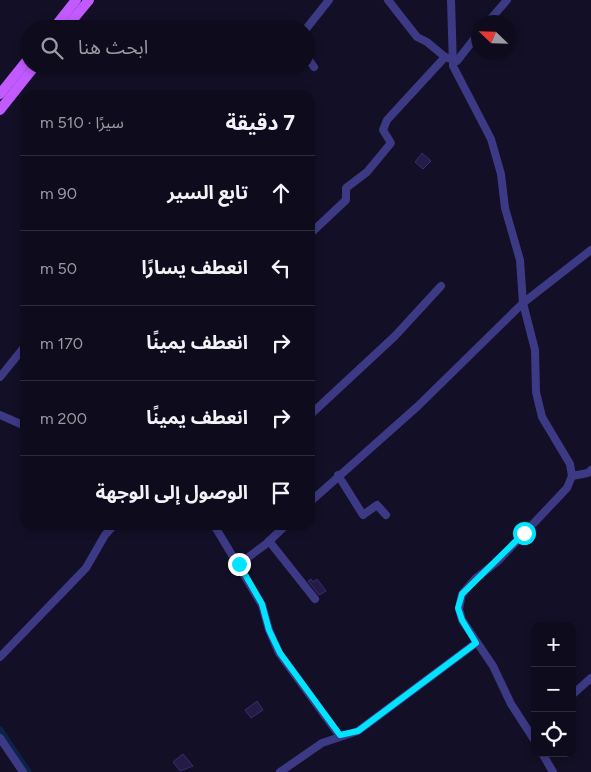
<!DOCTYPE html>
<html lang="ar">
<head>
<meta charset="utf-8">
<style>
  body { margin:0; font-family:Figtree,"Noto Sans Arabic",sans-serif; background:#1c1929; color:#f1f3f6; direction:rtl }
  .controls { position:absolute; right:15px; bottom:15px; display:grid; overflow:hidden; border-radius:10px; box-shadow:0 2px 8px #0003 }
  .controls button { width:45px; height:45px; display:grid; place-items:center; padding:0; border:0; border-bottom:1px solid #2e2b3b; background:#0e0b1c; color:#f1f3f6; font:25px sans-serif }
  .compass { position:absolute; left:471px; top:15px; width:45px; height:45px; border-radius:50%; background:#0e0b1c; box-shadow:0 2px 8px #0003; rotate:293deg }
  .stop { position:absolute; width:15px; height:15px; margin:-11px; border:4px solid #00e5ff; border-radius:50%; background:#fff }
  .stop.end { background:#00e5ff; border-color:#fff; box-shadow:0 1px 5px #0008 }
  .list { margin:0; padding:0; list-style:none }
  h2 { display:flex; justify-content:space-between; align-items:center; height:65px; margin:0; padding:0 20px; font-size:21px }
  h2 small { font-size:16px; font-weight:400; color:#9b9ba3 }
  .list li { display:grid; grid-template-columns:32px 1fr auto; gap:15px; align-items:center; box-sizing:border-box; height:75px; padding:0 20px; border-top:1px solid #2e2b3b }
  .list b { display:block; font-size:19px; white-space:nowrap }
  .list em { font-size:16px; font-style:normal; color:#9b9ba3 }
  .icon { flex:none; width:28px; height:28px; fill:none; stroke:currentColor; stroke-width:2; stroke-linecap:round; stroke-linejoin:round }
  .map { position:relative; flex:none; width:591px; height:772px; overflow:hidden; direction:ltr }
  .search { position:absolute; background:#0e0b1c; box-shadow:0 2px 8px #0003; left:20px; top:20px; width:295px; height:55px; display:flex; align-items:center; gap:12px; box-sizing:border-box; padding:0 18px; border-radius:28px; color:#9b9ba3; font-size:19px }
  .panel { position:absolute; background:#0e0b1c; box-shadow:0 2px 8px #0003; left:20px; top:90px; width:295px; height:440px; border-radius:15px; direction:rtl }
  .map>svg:first-child { display:block }
  .lines { fill:none; stroke-linecap:round; stroke-linejoin:round }
  .canal { stroke:#0c2248; stroke-width:7 }
  .building { fill:#241b47; stroke:#3b2d73 }
  .minor { stroke:#3d3a85; stroke-width:8 }
  .major { stroke:#c25bff; stroke-width:10 }
  .route { stroke:#00e5ff; stroke-width:6 }
</style>
</head>
<body>
<div class="map">
<svg width="591" height="772" viewBox="0 0 591 772">
  <rect width="100%" height="100%" fill="#130f26"/>
  <g class="lines">
    <polyline class="canal" points="0,730 28,772"/>
  </g>
  <g class="building">
    <polygon points="422,153 431,161 423,169 415,162"/>
    <polygon points="311,579 313,582 317,579 326,591 319,595 308,581"/>
    <polygon points="257,701 263,710 251,718 245,710"/>
    <polygon points="183,754 193,766 180,771 173,762"/>
  </g>
  <g class="lines">
    <g class="minor">
      <polyline points="388,0 417,37 427,42 445,57"/>
      <polyline points="451,0 453,66 491,139 501,174 505,208 520,260 523,303 535,350 536,392 542,417 570,464 572,476 567,488 498,561 475,579 462,594 459,609 462,620 493,666 511,704 535,741"/>
      <polyline points="488,22 507,0"/>
      <polyline points="306,29 329,0"/>
      <polyline points="306,56 314,67"/>
      <polyline points="310,231 312,232 346,200 346,188 367,172 391,143 383,130 387,120 445,57 457,61 478,34"/>
      <polyline points="0,377 25,346"/>
      <polyline points="0,415 25,426"/>
      <polyline points="310,415 395,336 441,286"/>
      <polyline points="338,475 363,515 377,505 386,515"/>
      <polyline points="572,476 588,473 591,470"/>
      <polyline points="310,502 418,406 523,303 591,250"/>
      <polyline points="214,525 262,605 269,630 279,653 339,735"/>
      <polyline points="269,541 315,599"/>
      <polyline points="239,564 266,544 286,525"/>
      <polyline points="0,657 86,568 105,535 114,525"/>
      <polyline points="572,695 591,678"/>
      <polyline points="0,738 23,772"/>
      <polyline points="542,753 553,772"/>
      <polyline points="280,772 322,743 358,731 476,643"/>
    </g>
    <g class="major">
      <polyline points="53,29 76,0"/>
      <polyline points="65,29 89,0"/>
      <polyline points="0,94 29,58"/>
      <polyline points="0,110 35,66"/>
    </g>
  </g>
  <g class="lines">
    <polyline class="route" points="239,564 262,604 269,630 280,653 340,735 358,731 476,643 462,620 458,608 462,594 524,533"/>
  </g>
</svg>
<div class="controls">
<button>+</button>
<button>−</button>
<button><svg class="icon" aria-label="locate" viewBox="0 0 24 24"><circle cx="12" cy="12" r="6"/><path d="M12 2v4M12 18v4M2 12h4M18 12h4"/></svg></button>
</div>
<svg class="compass" viewBox="-18 -18 36 36"><path d="M0-13l5 13h-10z" fill="#e53935"/><path d="M0 13l5-13h-10z" fill="#9b9ba3"/></svg>
<div class="stop" style="left:524px;top:533px"></div>
<div class="stop end" style="left:239px;top:564px"></div>
<div class="search"><svg class="icon" aria-label="search" viewBox="0 0 24 24"><circle cx="10" cy="10" r="6"/><path d="M15 15l6 6"/></svg>ابحث هنا</div>
<section class="panel">
<h2>7 دقيقة<small>سيرًا · 510 m</small></h2>
<ul class="list">
<li><svg class="icon" aria-label="ahead" viewBox="0 0 24 24"><path d="M12 20V5M6 11l6-6 6 6"/></svg><div><b>تابع السير</b></div><em>90 m</em></li>
<li><svg class="icon" aria-label="left" viewBox="0 0 24 24"><path d="M17 20v-9H6M10 6l-5 5 5 5"/></svg><div><b>انعطف يسارًا</b></div><em>50 m</em></li>
<li><svg class="icon" aria-label="right" viewBox="0 0 24 24"><path d="M7 20v-9h11M14 6l5 5-5 5"/></svg><div><b>انعطف يمينًا</b></div><em>170 m</em></li>
<li><svg class="icon" aria-label="right" viewBox="0 0 24 24"><path d="M7 20v-9h11M14 6l5 5-5 5"/></svg><div><b>انعطف يمينًا</b></div><em>200 m</em></li>
<li><svg class="icon" aria-label="arrive" viewBox="0 0 24 24"><path d="M6 21V4h12l-3 4 3 4H6"/></svg><div><b>الوصول إلى الوجهة</b></div></li>
</ul>
</section>
</div>
</body>
</html>
